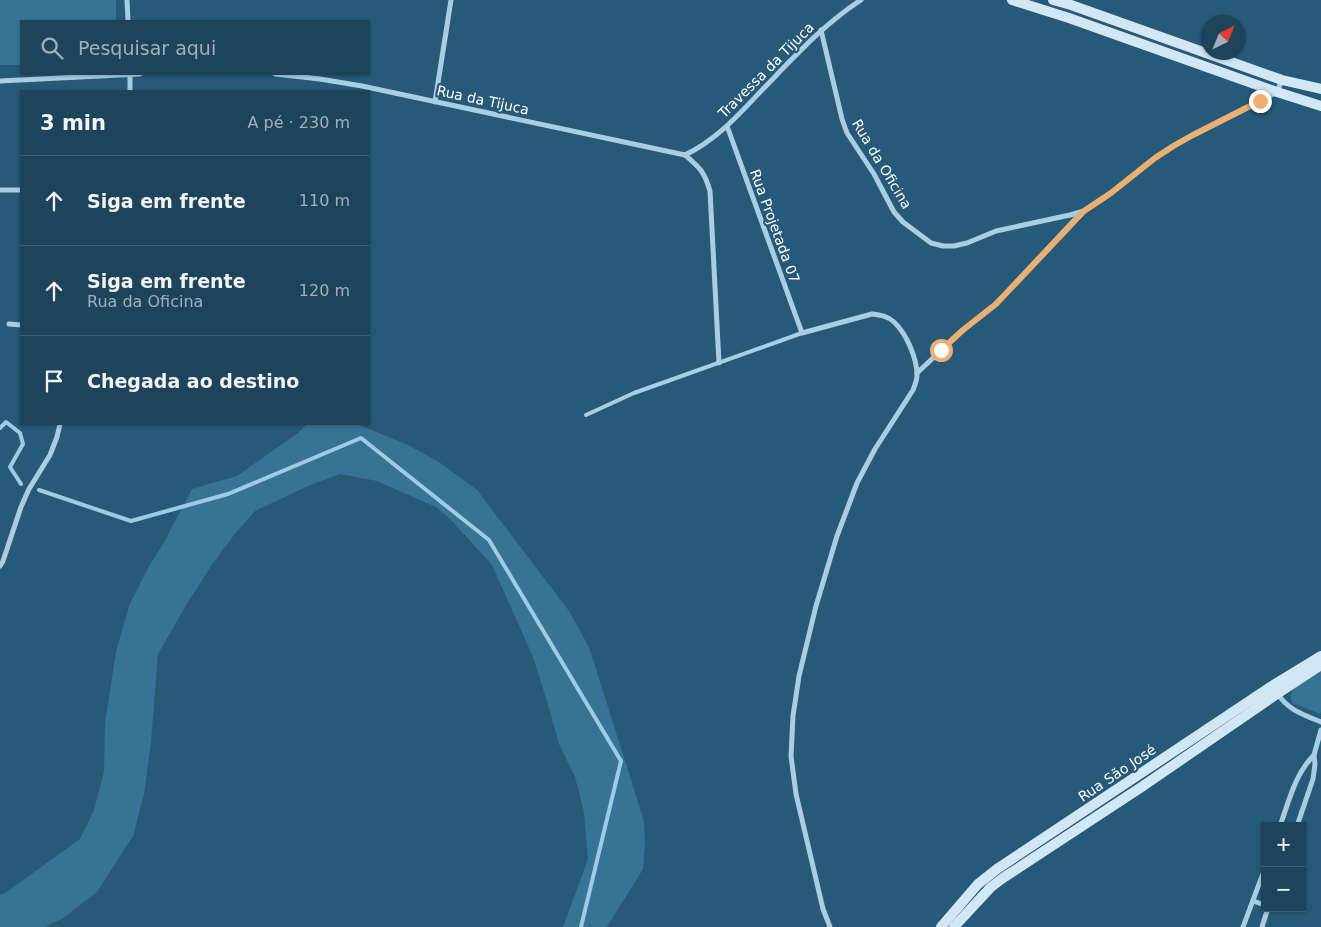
<!DOCTYPE html>
<html lang="pt">
<head>
<meta charset="utf-8">
<style>
  body { margin:0; font-family:"DejaVu Sans",sans-serif; background:#254b61; color:#f1f3f6 }
  .controls { position:absolute; right:15px; bottom:15px; display:grid; overflow:hidden; border-radius:0px; box-shadow:0 1px 4px #0004 }
  .controls button { width:45px; height:45px; display:grid; place-items:center; padding:0; border:0; border-bottom:1px solid #3b5c71; background:#1d445b; color:#f1f3f6; font:25px sans-serif }
  .compass { position:absolute; left:1201px; top:15px; width:45px; height:45px; border-radius:50%; background:#1d445b; box-shadow:0 1px 4px #0004; rotate:43deg }
  .stop { position:absolute; width:15px; height:15px; margin:-11px; border:4px solid #ebb06f; border-radius:50%; background:#fff }
  .stop.end { background:#ebb06f; border-color:#fff; box-shadow:0 1px 5px #0008 }
  .list { margin:0; padding:0; list-style:none }
  h2 { display:flex; justify-content:space-between; align-items:center; height:65px; margin:0; padding:0 20px; font-size:21px }
  h2 small { font-size:16px; font-weight:400; color:#a0b0bb }
  .list li { display:grid; grid-template-columns:32px 1fr auto; gap:15px; align-items:center; box-sizing:border-box; height:90px; padding:0 20px; border-top:1px solid #3b5c71 }
  .list b { display:block; font-size:19px; white-space:nowrap }
  .list p { margin:0; font-size:16px; white-space:nowrap; color:#a0b0bb }
  .list em { font-size:16px; font-style:normal; color:#a0b0bb }
  .icon { flex:none; width:28px; height:28px; fill:none; stroke:currentColor; stroke-width:2; stroke-linecap:round; stroke-linejoin:round }
  .map { position:relative; flex:none; width:1321px; height:927px; overflow:hidden }
  .search { position:absolute; background:#1d445b; box-shadow:0 1px 4px #0004; left:20px; top:20px; width:350px; height:55px; display:flex; align-items:center; gap:12px; box-sizing:border-box; padding:0 18px; border-radius:0px; color:#a0b0bb; font-size:19px }
  .panel { position:absolute; background:#1d445b; box-shadow:0 1px 4px #0004; left:20px; top:90px; width:350px; height:335px; border-radius:0px }
  .map>svg:first-child { display:block }
  .green { fill:#377394 }
  .lines { fill:none; stroke-linecap:round; stroke-linejoin:round }
  .stream { stroke:#9ecbe4; stroke-width:4 }
  .lane { stroke:#a9cee3; stroke-width:4 }
  .street { stroke:#a9cee3; stroke-width:5 }
  .secondary { stroke:#d2e7f4; stroke-width:10 }
  .route { stroke:#ebb06f; stroke-width:6 }
  .labels { text-anchor:middle; dominant-baseline:central; stroke-width:4.5; stroke-linejoin:round; paint-order:stroke }
  .street-label { font-size:14px; fill:#fff; stroke:#275a79 }
</style>
</head>
<body>
<div class="map">
<svg width="1321" height="927" viewBox="0 0 1321 927">
  <rect width="100%" height="100%" fill="#275a79"/>
  <g class="green">
    <polygon points="0,0 116,0 116,21 21,21 21,65 0,65"/>
    <polygon points="307,424 357,424 408,445 439,462 477,490 569,611 589,647 644,821 645,845 643,869 607,927 563,927 588,859 584,812 575,777 559,744 546,698 533,657 492,565 450,519 436,507 377,481 340,474 308,486 255,511 234,535 213,563 188,602 158,654 151,742 144,794 133,836 97,892 63,918 45,927 0,927 0,895 5,893 80,839 94,810 104,771 105,723 116,652 129,606 149,566 162,546 192,489 237,476 298,433"/>
    <path d="M1321,669V711L1320,714L1293,703C1291,699 1289,696 1292,692C1295,686 1315,673 1321,669Z"/>
  </g>
  <g class="lines">
    <g class="stream">
      <polyline points="0,428 6,422 20,433 23,444 10,467 21,484"/>
      <polyline points="39,490 131,521 228,494 361,438 489,540 621,761 581,927"/>
    </g>
    <polyline class="lane" points="586,415 634,393 802,333"/>
    <g class="street">
      <polyline points="127,0 128,21"/>
      <polyline points="821,30 842,119 847,133 874,174 894,212 903,222 931,243 943,246 954,246 967,243 996,231 1070,215 1084,211 1111,193 1155,158 1175,145 1193,135 1277,92 1282,80"/>
      <polyline points="130,74 130,91"/>
      <polyline points="275,74 320,79 362,86 685,155"/>
      <polyline points="0,81 140,74"/>
      <polyline points="435,102 451,0"/>
      <path d="M727,126L802,333L872,314C880,315 888,316 894,322C906,333 917,358 917,375C917,380 915,385 913,390L875,449L857,483L837,536L816,606L799,676L793,716L791,756L796,794L823,909L830,927"/>
      <path d="M685,155C719,138 739,114 764,88C795,56 824,24 861,0"/>
      <path d="M685,155C700,168 704,171 710,191L719,363"/>
      <polyline points="0,190 21,190"/>
      <polyline points="9,324 21,325"/>
      <polyline points="917,373 963,330 996,304 1081,213"/>
      <polyline points="0,566 3,561 21,507 29,489 50,455 57,437 60,424"/>
      <path d="M1277,693C1288,710 1302,714 1321,722"/>
      <path d="M1280,826C1289,801 1295,774 1314,755"/>
      <polyline points="1297,826 1313,779 1315,764 1314,755 1321,730"/>
      <polyline points="1253,901 1265,905"/>
      <polyline points="1243,927 1265,868"/>
      <polyline points="1262,927 1268,908"/>
    </g>
    <g class="secondary">
      <polyline points="1012,0 1069,18 1277,92 1321,106"/>
      <polyline points="1053,0 1071,5 1282,80 1321,89"/>
      <polyline points="941,927 978,884 997,869 1272,686 1321,656"/>
      <polyline points="954,927 991,887 1003,878 1143,786 1277,694 1321,665"/>
    </g>
  </g>
  <g class="lines">
    <polyline class="route" points="941,350 963,330 996,304 1084,211 1111,193 1155,158 1175,145 1193,135 1260,101"/>
  </g>
  <g class="labels">
    <g class="street-label">
      <text transform="translate(766 70) rotate(-45)">Travessa da Tijuca</text>
      <text transform="translate(483 100) rotate(12)">Rua da Tijuca</text>
      <text transform="translate(882 164) rotate(59)">Rua da Oficina</text>
      <text transform="translate(775 226) rotate(70)">Rua Projetada 07</text>
      <text transform="translate(1117 773) rotate(-34)">Rua São José</text>
    </g>
  </g>
</svg>
<div class="controls">
<button>+</button>
<button>−</button>
</div>
<svg class="compass" viewBox="-18 -18 36 36"><path d="M0-13l5 13h-10z" fill="#e53935"/><path d="M0 13l5-13h-10z" fill="#a0b0bb"/></svg>
<div class="stop" style="left:941px;top:350px"></div>
<div class="stop end" style="left:1260px;top:101px"></div>
<div class="search"><svg class="icon" aria-label="search" viewBox="0 0 24 24"><circle cx="10" cy="10" r="6"/><path d="M15 15l6 6"/></svg>Pesquisar aqui</div>
<section class="panel">
<h2>3 min<small>A pé · 230 m</small></h2>
<ul class="list">
<li><svg class="icon" aria-label="ahead" viewBox="0 0 24 24"><path d="M12 20V5M6 11l6-6 6 6"/></svg><div><b>Siga em frente</b></div><em>110 m</em></li>
<li><svg class="icon" aria-label="ahead" viewBox="0 0 24 24"><path d="M12 20V5M6 11l6-6 6 6"/></svg><div><b>Siga em frente</b><p>Rua da Oficina</p></div><em>120 m</em></li>
<li><svg class="icon" aria-label="arrive" viewBox="0 0 24 24"><path d="M6 21V4h12l-3 4 3 4H6"/></svg><div><b>Chegada ao destino</b></div></li>
</ul>
</section>
</div>
</body>
</html>
